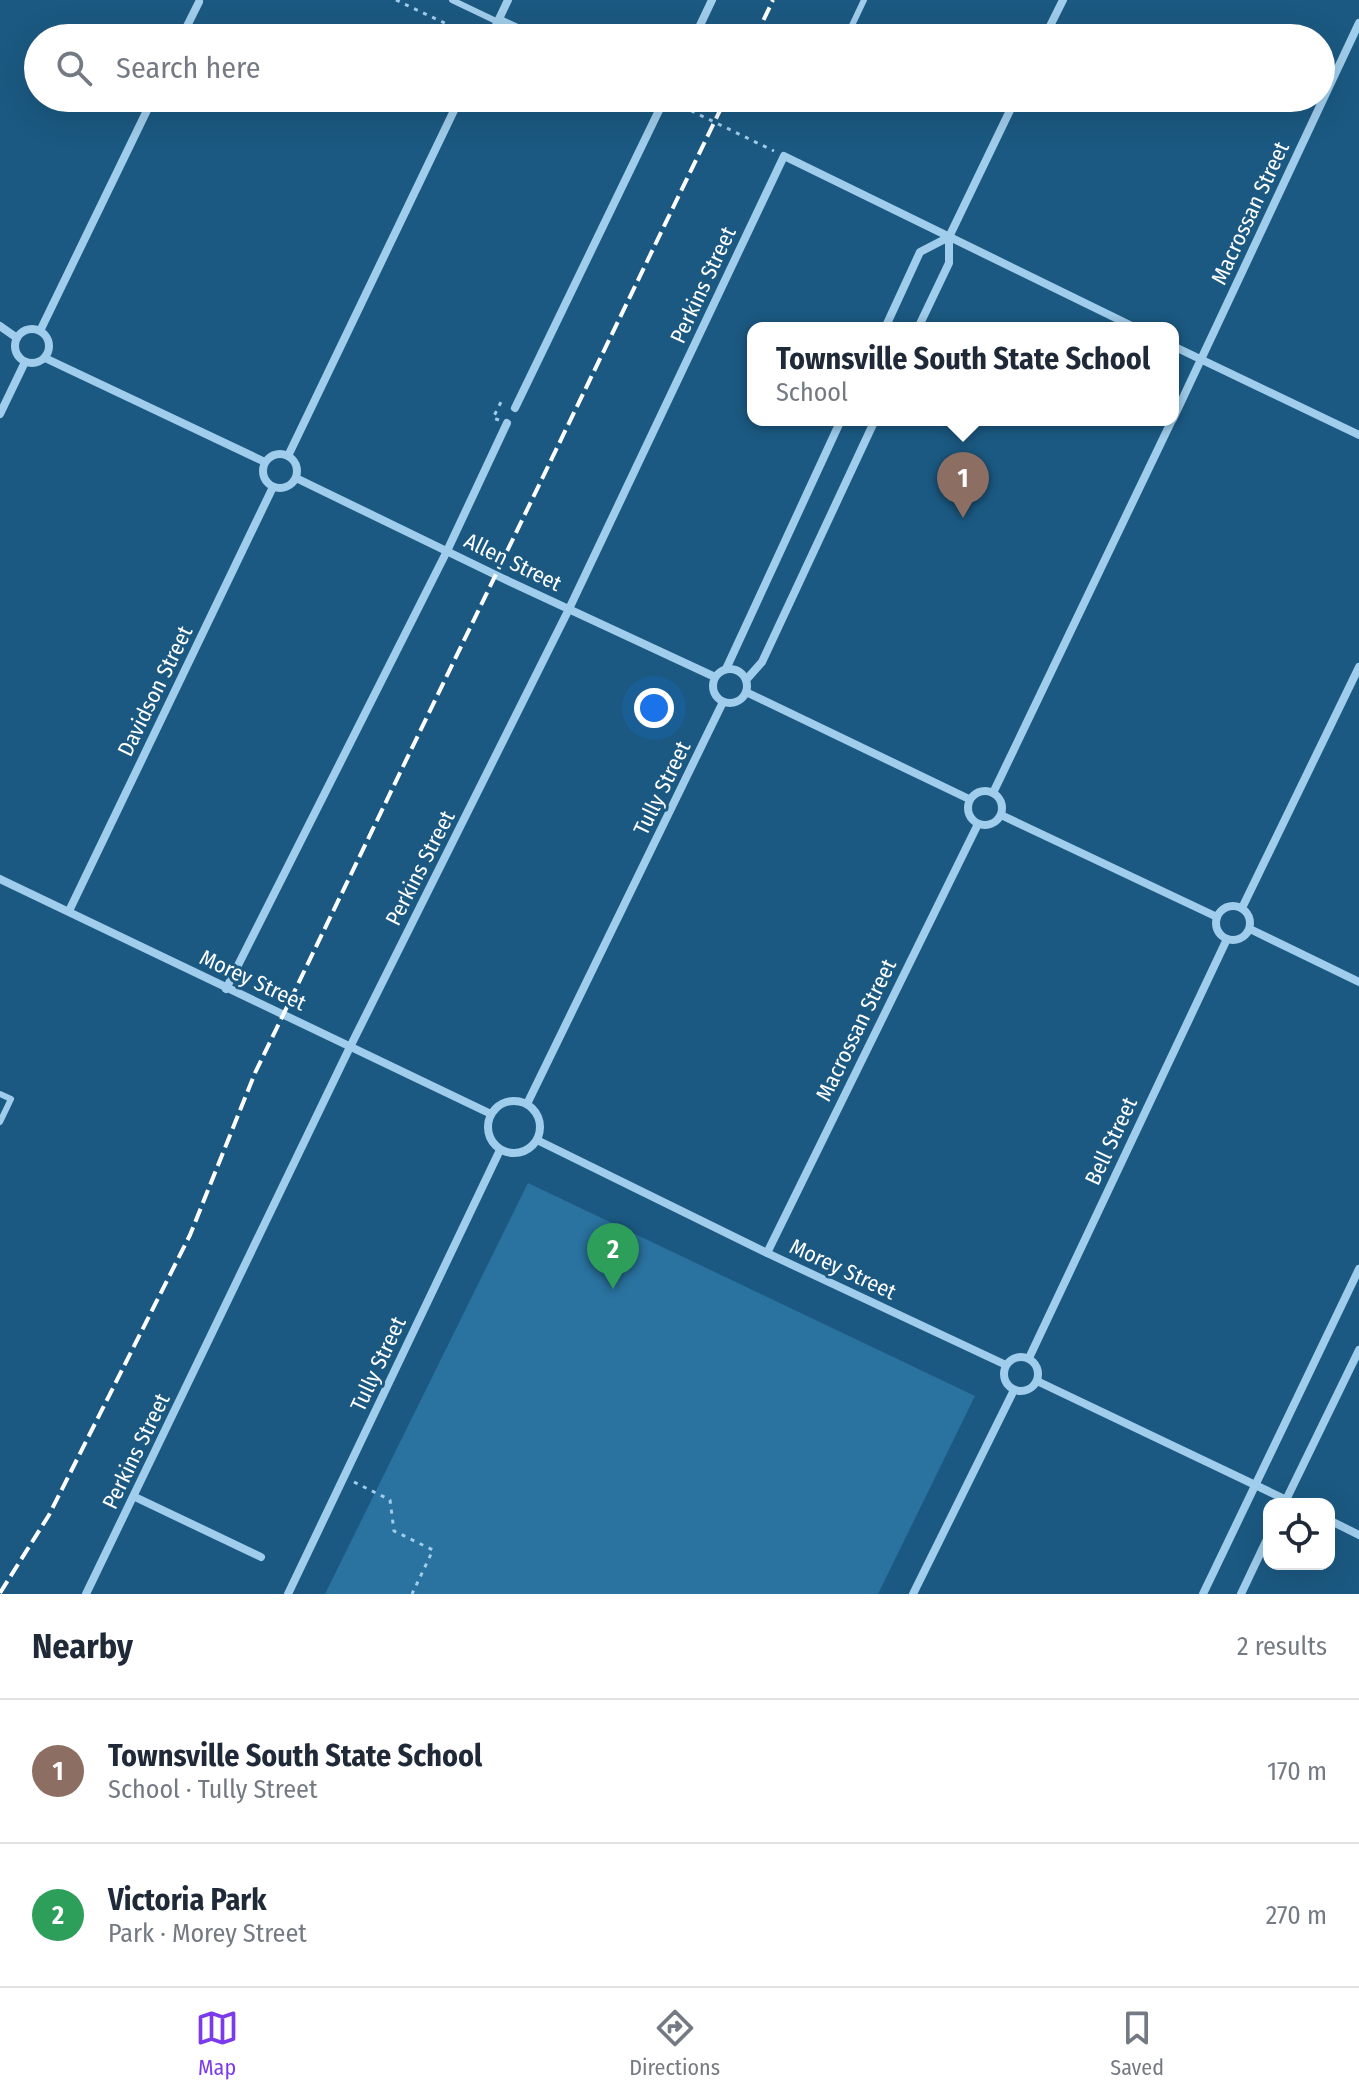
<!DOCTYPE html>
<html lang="en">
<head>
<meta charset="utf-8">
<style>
  body { margin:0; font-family:"Fira Sans Condensed",sans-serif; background:#f2f2f3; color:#1f2937 }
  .controls { position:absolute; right:24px; bottom:24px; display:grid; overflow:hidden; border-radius:16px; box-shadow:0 8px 32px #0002 }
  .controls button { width:72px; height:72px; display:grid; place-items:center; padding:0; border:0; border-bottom:2px solid #e0e1e3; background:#fff; color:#1f2937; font:40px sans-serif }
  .you { position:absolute; left:654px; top:708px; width:28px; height:28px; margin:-20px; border:6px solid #fff; border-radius:50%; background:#1a73e8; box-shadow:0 0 0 12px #1a73e833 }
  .badge { display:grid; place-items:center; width:52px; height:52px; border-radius:50%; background:#7c3aed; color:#fff; font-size:26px; font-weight:700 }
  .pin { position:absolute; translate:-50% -66px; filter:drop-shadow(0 2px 4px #0008) }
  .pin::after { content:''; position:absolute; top:42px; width:28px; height:24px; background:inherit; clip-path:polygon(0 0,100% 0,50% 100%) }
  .popup { position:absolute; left:747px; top:322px; width:432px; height:104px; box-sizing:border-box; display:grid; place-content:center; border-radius:16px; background:#fff; filter:drop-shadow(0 2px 6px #0005); font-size:26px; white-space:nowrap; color:#747a83 }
  .popup b { font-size:30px; color:#1f2937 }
  .popup::after { content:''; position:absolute; left:50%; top:100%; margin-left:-16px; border:16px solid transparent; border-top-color:#fff }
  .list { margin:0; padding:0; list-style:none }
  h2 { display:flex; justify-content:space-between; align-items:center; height:104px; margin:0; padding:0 32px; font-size:34px }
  h2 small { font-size:26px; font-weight:400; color:#747a83 }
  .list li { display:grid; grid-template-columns:52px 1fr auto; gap:24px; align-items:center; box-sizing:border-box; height:144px; padding:0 32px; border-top:2px solid #e0e1e3 }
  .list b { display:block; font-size:30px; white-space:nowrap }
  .list p { margin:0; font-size:26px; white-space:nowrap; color:#747a83 }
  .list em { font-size:26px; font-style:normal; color:#747a83 }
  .icon { flex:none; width:44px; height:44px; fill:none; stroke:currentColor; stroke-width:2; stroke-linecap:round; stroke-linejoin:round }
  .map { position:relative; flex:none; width:1359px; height:1594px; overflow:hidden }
  .search { position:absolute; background:#fff; box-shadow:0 8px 32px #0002; left:24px; right:24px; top:24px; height:88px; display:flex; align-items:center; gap:20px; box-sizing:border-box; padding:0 28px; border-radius:44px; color:#747a83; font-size:30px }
  .sheet { height:392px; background:#fff }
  nav { display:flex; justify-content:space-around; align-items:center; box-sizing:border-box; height:112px; border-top:2px solid #e0e1e3; background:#fff; font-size:22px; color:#747a83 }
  nav a { display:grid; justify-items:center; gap:4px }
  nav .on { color:#7c3aed }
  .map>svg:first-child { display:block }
  .green { fill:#2a729f }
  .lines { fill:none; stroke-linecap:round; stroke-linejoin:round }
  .path { stroke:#a0cdeb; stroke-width:3; stroke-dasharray:4 6; stroke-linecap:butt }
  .service { stroke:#a0cdeb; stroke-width:6 }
  .minor { stroke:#a0cdeb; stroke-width:8 }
  .rail { stroke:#fff; stroke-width:4; stroke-dasharray:14 6; stroke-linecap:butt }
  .labels { text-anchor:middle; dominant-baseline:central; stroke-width:6; stroke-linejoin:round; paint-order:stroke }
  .street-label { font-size:22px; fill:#fff; stroke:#1b5982 }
</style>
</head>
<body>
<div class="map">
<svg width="1359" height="1594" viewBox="0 0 1359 1594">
  <rect width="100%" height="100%" fill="#1b5982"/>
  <polygon class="green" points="528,1183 975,1396 878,1594 325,1594"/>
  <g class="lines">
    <g class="path">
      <polyline points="396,0 476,38"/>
      <polyline points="673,102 774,151"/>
      <polyline points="499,420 493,418 501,402 504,403"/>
      <polyline points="354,1482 390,1500 394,1531 433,1550 412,1594"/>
    </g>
    <g class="service">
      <polyline points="452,0 498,22"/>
      <polyline points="846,38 864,0"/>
      <polyline points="0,1094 11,1099 0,1122"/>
    </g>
    <g class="minor">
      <polyline points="500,20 539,38"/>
      <polyline points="181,38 199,2"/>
      <polyline points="490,38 508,0"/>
      <polyline points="694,38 712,0"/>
      <polyline points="1044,38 1063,0"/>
      <polyline points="0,326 17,338"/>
      <polyline points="885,328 920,252 949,237"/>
      <polyline points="918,328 949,263 949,237 1016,98"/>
      <circle cx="32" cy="346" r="17"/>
      <polyline points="40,331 153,98"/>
      <polyline points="1173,346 1359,435"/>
      <polyline points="45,358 265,462"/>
      <polyline points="515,408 665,98"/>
      <polyline points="0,414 25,362"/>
      <polyline points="1173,419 1359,23"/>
      <circle cx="280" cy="471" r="17"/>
      <polyline points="288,456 460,98"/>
      <polyline points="296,478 502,578 715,677"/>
      <circle cx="730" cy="686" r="17"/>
      <polyline points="726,669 841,420"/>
      <polyline points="746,680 762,662 875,420"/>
      <polyline points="746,692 969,799"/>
      <circle cx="985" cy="808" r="17"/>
      <polyline points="993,793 1172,420"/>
      <polyline points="1001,815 1217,917"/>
      <polyline points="0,879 491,1114"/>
      <circle cx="1233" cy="923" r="17"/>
      <polyline points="1242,908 1359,667"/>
      <polyline points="69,911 273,487"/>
      <polyline points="1250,929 1359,982"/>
      <polyline points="226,989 447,551 507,423"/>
      <circle cx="514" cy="1127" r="26"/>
      <polyline points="527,1104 723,702"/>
      <polyline points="537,1140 767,1253 1006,1365"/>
      <polyline points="767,1253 978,824"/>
      <circle cx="1021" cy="1374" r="17"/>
      <polyline points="1029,1358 1227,939"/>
      <polyline points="1037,1381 1295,1504"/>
      <polyline points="135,1497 261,1557"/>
      <polyline points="1284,1504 1359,1350"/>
      <polyline points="1329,1520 1359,1535"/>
      <polyline points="86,1594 350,1047 569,609 784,156 1136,328"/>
      <polyline points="288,1594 500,1150"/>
      <polyline points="913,1594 1014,1390"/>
      <polyline points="1203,1594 1359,1269"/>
      <polyline points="1241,1594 1269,1535"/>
    </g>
    <g class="rail">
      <polyline points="755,38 773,0"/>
      <polyline points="0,1593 49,1515 190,1235 255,1073 726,98"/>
    </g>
  </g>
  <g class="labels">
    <g class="street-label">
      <text transform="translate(1250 213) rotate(-65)">Macrossan Street</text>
      <text transform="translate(703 285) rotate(-65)">Perkins Street</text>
      <text transform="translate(513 562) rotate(26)">Allen Street</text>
      <text transform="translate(155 691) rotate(-64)">Davidson Street</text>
      <text transform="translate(662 788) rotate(-64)">Tully Street</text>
      <text transform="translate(420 868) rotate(-63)">Perkins Street</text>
      <text transform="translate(253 980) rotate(25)">Morey Street</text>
      <text transform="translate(856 1030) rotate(-64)">Macrossan Street</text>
      <text transform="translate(1111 1141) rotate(-65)">Bell Street</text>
      <text transform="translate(843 1269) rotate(25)">Morey Street</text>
      <text transform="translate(378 1364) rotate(-65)">Tully Street</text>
      <text transform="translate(136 1451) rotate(-64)">Perkins Street</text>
    </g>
  </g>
</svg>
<div class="controls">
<button><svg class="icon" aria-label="locate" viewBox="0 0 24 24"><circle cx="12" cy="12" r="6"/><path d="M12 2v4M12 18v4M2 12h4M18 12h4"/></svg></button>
</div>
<div class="you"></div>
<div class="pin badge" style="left:963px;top:518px;background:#8d6e63">1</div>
<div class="popup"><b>Townsville South State School</b>School</div>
<div class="pin badge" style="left:613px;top:1289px;background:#2e9e5b">2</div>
<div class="search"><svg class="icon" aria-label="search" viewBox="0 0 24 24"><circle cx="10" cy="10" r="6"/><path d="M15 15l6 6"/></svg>Search here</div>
</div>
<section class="sheet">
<h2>Nearby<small>2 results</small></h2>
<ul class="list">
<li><span class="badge" style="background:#8d6e63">1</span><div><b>Townsville South State School</b><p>School · Tully Street</p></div><em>170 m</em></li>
<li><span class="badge" style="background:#2e9e5b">2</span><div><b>Victoria Park</b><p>Park · Morey Street</p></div><em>270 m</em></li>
</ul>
</section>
<nav>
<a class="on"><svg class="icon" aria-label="map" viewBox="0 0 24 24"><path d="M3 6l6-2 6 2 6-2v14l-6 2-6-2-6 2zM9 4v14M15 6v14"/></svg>Map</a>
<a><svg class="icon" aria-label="directions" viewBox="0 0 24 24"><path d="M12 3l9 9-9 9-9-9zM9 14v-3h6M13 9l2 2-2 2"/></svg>Directions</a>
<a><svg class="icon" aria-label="saved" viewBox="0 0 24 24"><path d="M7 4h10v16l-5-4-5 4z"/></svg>Saved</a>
</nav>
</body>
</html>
